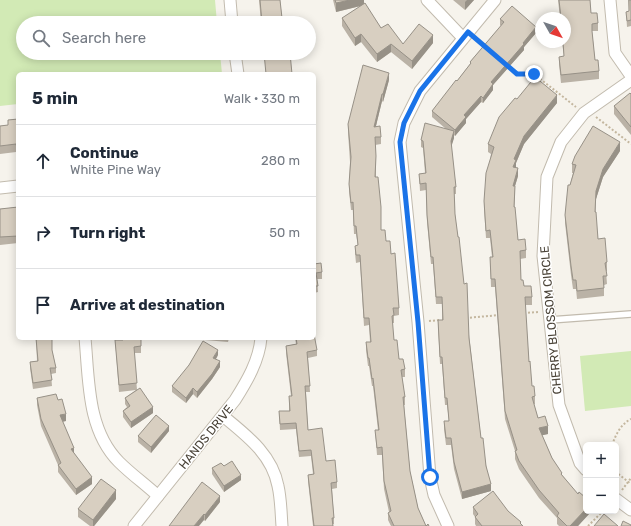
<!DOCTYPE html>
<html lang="en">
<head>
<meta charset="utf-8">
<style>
  body { margin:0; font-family:Rubik,sans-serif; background:#f6f6f7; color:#1f2937 }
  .controls { position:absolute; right:12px; bottom:12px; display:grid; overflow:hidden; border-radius:6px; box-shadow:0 2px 10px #0003 }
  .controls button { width:36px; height:36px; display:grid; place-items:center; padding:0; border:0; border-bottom:1px solid #e0e1e3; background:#fff; color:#1f2937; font:20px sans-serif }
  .compass { position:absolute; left:535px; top:12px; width:36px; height:36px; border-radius:50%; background:#fff; box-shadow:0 2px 10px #0003; rotate:130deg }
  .stop { position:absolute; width:12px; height:12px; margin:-9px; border:3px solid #1a73e8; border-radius:50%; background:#fff }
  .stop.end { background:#1a73e8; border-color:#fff; box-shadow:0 1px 4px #0008 }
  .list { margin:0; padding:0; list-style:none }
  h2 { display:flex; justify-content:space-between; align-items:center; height:52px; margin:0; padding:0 16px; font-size:17px }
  h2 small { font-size:13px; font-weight:400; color:#747a83 }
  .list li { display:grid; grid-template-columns:26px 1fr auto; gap:12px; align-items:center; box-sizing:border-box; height:72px; padding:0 16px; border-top:1px solid #e0e1e3 }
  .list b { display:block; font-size:15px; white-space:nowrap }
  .list p { margin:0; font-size:13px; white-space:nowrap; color:#747a83 }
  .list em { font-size:13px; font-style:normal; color:#747a83 }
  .icon { flex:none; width:22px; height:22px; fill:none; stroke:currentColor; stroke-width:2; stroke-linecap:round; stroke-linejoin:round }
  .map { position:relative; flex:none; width:631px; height:526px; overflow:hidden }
  .search { position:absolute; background:#fff; box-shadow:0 2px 10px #0003; left:16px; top:16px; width:300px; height:44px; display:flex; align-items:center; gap:10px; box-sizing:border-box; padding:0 14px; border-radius:22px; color:#747a83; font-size:15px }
  .panel { position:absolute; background:#fff; box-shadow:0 2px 10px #0003; left:16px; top:72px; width:300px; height:268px; border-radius:6px }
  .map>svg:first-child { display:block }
  .green { fill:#d2eab5 }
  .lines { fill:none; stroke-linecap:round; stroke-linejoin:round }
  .lane-casing { stroke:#c2bbae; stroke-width:8 }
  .street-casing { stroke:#c2bbae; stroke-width:13 }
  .path { stroke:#c4b79f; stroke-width:2; stroke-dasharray:2 2; stroke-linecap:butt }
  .lane { stroke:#fff; stroke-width:5.5 }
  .street { stroke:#fff; stroke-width:11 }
  .wall { fill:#bab2a6 }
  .shaded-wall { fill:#979187 }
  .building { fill:#d8cfc1; stroke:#979187 }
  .route { stroke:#1a73e8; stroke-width:5 }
  .labels { text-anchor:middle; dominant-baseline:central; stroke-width:3; stroke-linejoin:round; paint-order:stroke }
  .street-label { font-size:12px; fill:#4b4439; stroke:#fff }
</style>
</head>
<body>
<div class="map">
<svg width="631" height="526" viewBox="0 0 631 526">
  <rect width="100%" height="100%" fill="#f6f3ec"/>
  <g class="green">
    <polygon points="0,0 215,0 217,23 23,23 23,53 220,53 222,74 18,74 18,104 0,106"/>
    <polygon points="631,351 631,406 585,411 580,356"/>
  </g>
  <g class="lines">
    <defs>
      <polyline id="lane" points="550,320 631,314"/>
      <g id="street">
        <polyline points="230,0 232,23"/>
        <polyline points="427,0 463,38"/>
        <polyline points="610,0 615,53 631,76"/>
        <polyline points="235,53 238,74"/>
        <polyline points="0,188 18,186"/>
        <path d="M85,338C89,380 87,430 119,462C131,474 145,484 158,496"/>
        <path d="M223,416C246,435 272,454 278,486C281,499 281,513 282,526"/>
        <polyline points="586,470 580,463 559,405 543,256 547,177 561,142 584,113 631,80"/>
        <polyline points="616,499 631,510"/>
        <path d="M134,526L235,400C247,381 259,361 261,338"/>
        <polyline points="448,526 434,495 430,477 418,322 400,142 404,123 420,91 495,0"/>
      </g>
    </defs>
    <use href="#lane" class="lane-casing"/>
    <use href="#street" class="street-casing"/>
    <g class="path">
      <polyline points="476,39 485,47"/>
      <polyline points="509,66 517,74 534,74 576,107"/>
      <polyline points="596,117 631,144"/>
      <polyline points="524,313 538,312"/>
      <polyline points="466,318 500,315"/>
      <polyline points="429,321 440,320"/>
      <path d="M612,445C616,434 621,424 631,419"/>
      <polyline points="616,471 617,473 631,484"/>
      <polyline points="622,490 631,478"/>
      <polyline points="588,526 603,511"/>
    </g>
    <use href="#lane" class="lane"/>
    <use href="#street" class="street"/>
  </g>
  <g class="wall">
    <polygon points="259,0 280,0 282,18 288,23 261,23"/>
    <polygon points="333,0 364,0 364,4 381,28 403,44 433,43 412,69 391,52 377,62 361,42 355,46 342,26 342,18 361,6 336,12"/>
    <polygon points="453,0 474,0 465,10"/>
    <polygon points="556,0 590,0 591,13 598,23 598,31 592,31 595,60 599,71 599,79 561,83 559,64 559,57 564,56 562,42 565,42 565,18 560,18 558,0"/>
    <polygon points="628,0 631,0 631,26 627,27 626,12 629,11"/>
    <polygon points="500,19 536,33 524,47 524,50 493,85 493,90 483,103 481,102 466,119 466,123 455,136 454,135 454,138 451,146 456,187 456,194 454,194 455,214 481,438 491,491 462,499 454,469 451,445 446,445 444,429 444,421 449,421 447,405 445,405 442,364 440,364 438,327 438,320 442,320 442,304 436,304 433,264 431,264 427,222 426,190 420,191 419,174 425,173 423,148 421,147 421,140 446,129 432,117 432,111 457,81 470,64 470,62 501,26 500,25"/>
    <polygon points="389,80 383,102 382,101 376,126 381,137 381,144 375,145 376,164 376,177 381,230 391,254 399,308 399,315 394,316 394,323 392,323 394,340 399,359 405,369 405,377 402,377 405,397 405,405 404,405 410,471 418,508 426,526 429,526 391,526 388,520 388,513 389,512 384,489 382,455 377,455 375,430 378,430 373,386 372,386 369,366 368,366 366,350 366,342 370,342 369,325 364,326 360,262 356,263 355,253 355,246 358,246 356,234 354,234 353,210 351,210 349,191 350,162 348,132 348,124"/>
    <polygon points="631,94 631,135 614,114 614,106"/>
    <polygon points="517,99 557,103 524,144 516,163 515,168 518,176 515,186 514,207 518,240 526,250 526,258 520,259 521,280 524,286 532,297 532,305 525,305 529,362 532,386 535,396 535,404 534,404 538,418 548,434 542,435 552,458 562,475 591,511 578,526 559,526 557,524 557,518 539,498 519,469 515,459 515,451 505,419 495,287 491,287 490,257 492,257 490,238 486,238 484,209 484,201 491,154 488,152 488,144"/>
    <polygon points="18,119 18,156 17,156 16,152 0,154 0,126 8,125 8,120"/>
    <polygon points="620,151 603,177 596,199 595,212 598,239 607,262 607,271 606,271 607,284 604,285 604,296 577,299 576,289 573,289 571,275 565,223 565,215 570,185 573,173 572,173 572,164"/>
    <polygon points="18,207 18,243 0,245 0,209"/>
    <polygon points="314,264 322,272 322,279 317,279 318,292 314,293"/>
    <polygon points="36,338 52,338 52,350 56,368 56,373 51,374 52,386 33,389 30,368 30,362 37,361"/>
    <polygon points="141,338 141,353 134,353 137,390 153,413 131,428 123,417 123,411 127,407 125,404 125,398 136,390 119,392 115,340"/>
    <polygon points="205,338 229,338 228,342 205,340"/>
    <polygon points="295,338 314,338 317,350 317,356 308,358 310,392 306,392 308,430 326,461 337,482 337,488 332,489 334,518 334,524 333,524 333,526 313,526 308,481 308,475 313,474 311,456 299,457 296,429 280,430 279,411 289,411 289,396 291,396 286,353 286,346 296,344"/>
    <polygon points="218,355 216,359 220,367 212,379 197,398 193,394 186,403 172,392 172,386"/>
    <polygon points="37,398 58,400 66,421 62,422 74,453 92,484 76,495 58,472 58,465 41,426 37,405"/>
    <polygon points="169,431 151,453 138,442 138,436"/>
    <polygon points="224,466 241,480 224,492 212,474 212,468"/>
    <polygon points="116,499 94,526 90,526 78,517 78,509"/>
    <polygon points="220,502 205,521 204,520 169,526"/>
    <polygon points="473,507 508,511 523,526 476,526 475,524 475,517 473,514"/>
  </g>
  <g class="shaded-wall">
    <polygon points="350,0 364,0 364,5 336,12 336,3"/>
    <polygon points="467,0 474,0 465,10 465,2"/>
    <polygon points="536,27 536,33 524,47 524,50 493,85 493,90 483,103 483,98 491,82 523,43"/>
    <polygon points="361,34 361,42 355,46 355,38"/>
    <polygon points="433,35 433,43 412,69 412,61"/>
    <polygon points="391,44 391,52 377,62 377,54"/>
    <polygon points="389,73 389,80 383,102 383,94"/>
    <polygon points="382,94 382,101 374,134 374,127"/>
    <polygon points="557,95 557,103 524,144 516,163 516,168 513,175 514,159 524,136"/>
    <polygon points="481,96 481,102 466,119 466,123 455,136 455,130 464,115"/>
    <polygon points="454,131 454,138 451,148 451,141"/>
    <polygon points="620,142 620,151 603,177 596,199 595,221 595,212 596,191 603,169"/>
    <polygon points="518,168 518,176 515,186 514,215 513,186"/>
    <polygon points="218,350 218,355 213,364 213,358"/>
    <polygon points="220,361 220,367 212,379 197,398 197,392"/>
    <polygon points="193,388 193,394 186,403 186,398"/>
    <polygon points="153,407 153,413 131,428 131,422"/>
    <polygon points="66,414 66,421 60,422 60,415"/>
    <polygon points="169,426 169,431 151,453 151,447"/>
    <polygon points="548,426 548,434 539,436 539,428"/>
    <polygon points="74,448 74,455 71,449"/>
    <polygon points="241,475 241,480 224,492 224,486"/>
    <polygon points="92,477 92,484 76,495 76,489"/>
    <polygon points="491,484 491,491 462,499 462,492"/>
    <polygon points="116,490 116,499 94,526 93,526 93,520"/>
    <polygon points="220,496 220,502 205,521 205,515"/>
    <polygon points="586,509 586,511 591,511 591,512 578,526 570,526"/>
    <polygon points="204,514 204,520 199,526 194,526"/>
  </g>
  <g class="building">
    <polygon points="260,0 280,0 282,18 288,17 288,23 262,23"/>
    <polygon points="335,0 350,0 336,3"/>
    <polygon points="559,0 590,0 591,13 597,13 598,23 592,24 592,31 595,60 598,60 599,71 561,75 559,57 564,56 563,42 565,42 565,18 561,18"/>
    <polygon points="629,0 631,0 631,20 627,21 626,12 629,11"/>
    <polygon points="365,3 381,28 388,24 403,44 419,24 433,35 412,61 391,44 377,54 361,34 355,38 342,18"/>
    <polygon points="512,6 536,27 523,43 524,44 491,82 493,84 483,98 481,96 464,115 466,117 455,130 432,111 456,80 457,81 471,63 470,62 504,22 500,19"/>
    <polygon points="264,53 290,53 292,74 266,74"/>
    <polygon points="363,65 389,73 383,94 382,94 374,127 380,126 381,137 375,137 376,156 375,177 378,177 381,207 381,230 385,230 386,241 390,241 391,254 395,253 399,308 393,308 394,315 392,316 394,340 397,340 399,359 403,359 405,369 401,370 405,397 403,397 410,471 418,508 426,526 428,524 429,526 394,526 388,513 391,511 384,481 382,447 377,448 375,430 379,430 373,378 372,379 369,358 368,358 366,342 371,342 369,318 364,318 360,255 356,255 355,246 358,245 356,226 354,226 353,202 351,203 349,184 351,157 348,124"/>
    <polygon points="535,77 557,95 524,136 514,159 516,160 513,167 518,168 513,186 515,186 514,207 515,207 518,240 525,239 526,250 520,251 521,280 523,280 524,286 531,286 532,297 525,297 529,362 530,361 532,386 534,386 535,396 532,397 538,418 545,416 548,426 539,428 552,458 562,473 561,474 578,494 579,492 586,498 586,509 570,526 567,526 557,516 559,513 539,490 519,461 515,451 517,450 505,411 495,279 491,279 490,257 493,257 490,230 486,231 484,201 486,173 494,147 488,144 499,117 515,98 517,99"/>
    <polygon points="630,93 631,94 631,127 614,106"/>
    <polygon points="18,119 18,148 17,148 16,144 0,146 0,126 8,125 8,120"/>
    <polygon points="425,123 454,131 451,141 456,187 454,187 455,214 458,237 459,237 464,284 467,283 469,338 481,438 483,438 486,466 491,484 462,492 454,462 451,438 446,438 444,421 449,421 447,398 445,398 442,357 440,357 438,320 443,320 442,297 436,297 433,257 431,257 427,215 426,183 420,184 419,174 426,173 423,141 421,140"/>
    <polygon points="593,126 620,142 603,169 596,191 595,212 596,212 598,239 605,238 607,262 605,263 607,276 603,276 604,288 577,291 576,280 573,280 571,266 565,215 568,185 570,185 576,165 572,164 575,156"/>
    <polygon points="18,207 18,236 0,237 0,209"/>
    <polygon points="321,263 322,272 316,273 318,286 314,286 314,264"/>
    <polygon points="314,334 317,350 307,352 310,386 305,386 308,430 322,428 326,461 335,460 337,482 331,483 334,518 332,518 333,526 314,526 308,475 314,474 311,450 299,451 296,423 280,424 279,411 290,411 289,396 292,396 286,346 297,344 296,338 314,338"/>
    <polygon points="36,338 52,338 52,350 56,368 50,368 52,380 33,383 30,362 38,361"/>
    <polygon points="123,338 141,338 141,346 134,347 137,383 119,385 115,340 123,340"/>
    <polygon points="203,341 218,350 213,358 220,361 212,374 197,392 193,388 186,398 172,386 189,365"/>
    <polygon points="140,388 153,407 131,422 123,411 130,406 125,398"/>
    <polygon points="56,394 58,400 62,399 66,414 60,415 74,448 71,449 92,477 76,489 58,465 61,463 41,419 37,398"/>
    <polygon points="156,415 169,426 151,447 138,436"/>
    <polygon points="232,461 241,475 224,486 212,468 221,463 224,466"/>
    <polygon points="101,479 116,490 93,520 78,509"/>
    <polygon points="202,482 220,496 205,515 204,514 194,526 169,526"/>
    <polygon points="493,491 508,511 521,522 520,523 523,526 482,526 475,517 478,514 473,507"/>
    <polygon points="604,514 618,526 594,526"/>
    <polygon points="623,521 631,525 631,526 621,526"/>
  </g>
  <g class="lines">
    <polyline class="route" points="430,477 418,322 400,142 404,123 420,91 468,32 517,74 534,74"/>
  </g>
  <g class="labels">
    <g class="street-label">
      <text transform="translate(551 320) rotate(-95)">CHERRY BLOSSOM CIRCLE</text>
      <text transform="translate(206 437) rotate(-51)">HANDS DRIVE</text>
    </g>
  </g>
</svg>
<div class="controls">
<button>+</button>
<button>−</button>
</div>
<svg class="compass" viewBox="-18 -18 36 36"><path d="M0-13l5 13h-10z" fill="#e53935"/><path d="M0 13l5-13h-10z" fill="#747a83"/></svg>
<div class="stop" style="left:430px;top:477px"></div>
<div class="stop end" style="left:534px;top:74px"></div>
<div class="search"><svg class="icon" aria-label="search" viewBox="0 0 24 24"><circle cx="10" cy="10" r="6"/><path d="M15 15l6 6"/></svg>Search here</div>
<section class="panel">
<h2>5 min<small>Walk · 330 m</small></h2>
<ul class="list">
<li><svg class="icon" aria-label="ahead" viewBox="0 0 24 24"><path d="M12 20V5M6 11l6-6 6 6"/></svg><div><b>Continue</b><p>White Pine Way</p></div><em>280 m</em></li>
<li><svg class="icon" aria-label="right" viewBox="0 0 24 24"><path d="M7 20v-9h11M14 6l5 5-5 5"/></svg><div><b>Turn right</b></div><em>50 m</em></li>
<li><svg class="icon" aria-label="arrive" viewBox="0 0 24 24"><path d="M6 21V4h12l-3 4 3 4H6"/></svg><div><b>Arrive at destination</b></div></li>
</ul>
</section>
</div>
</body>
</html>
